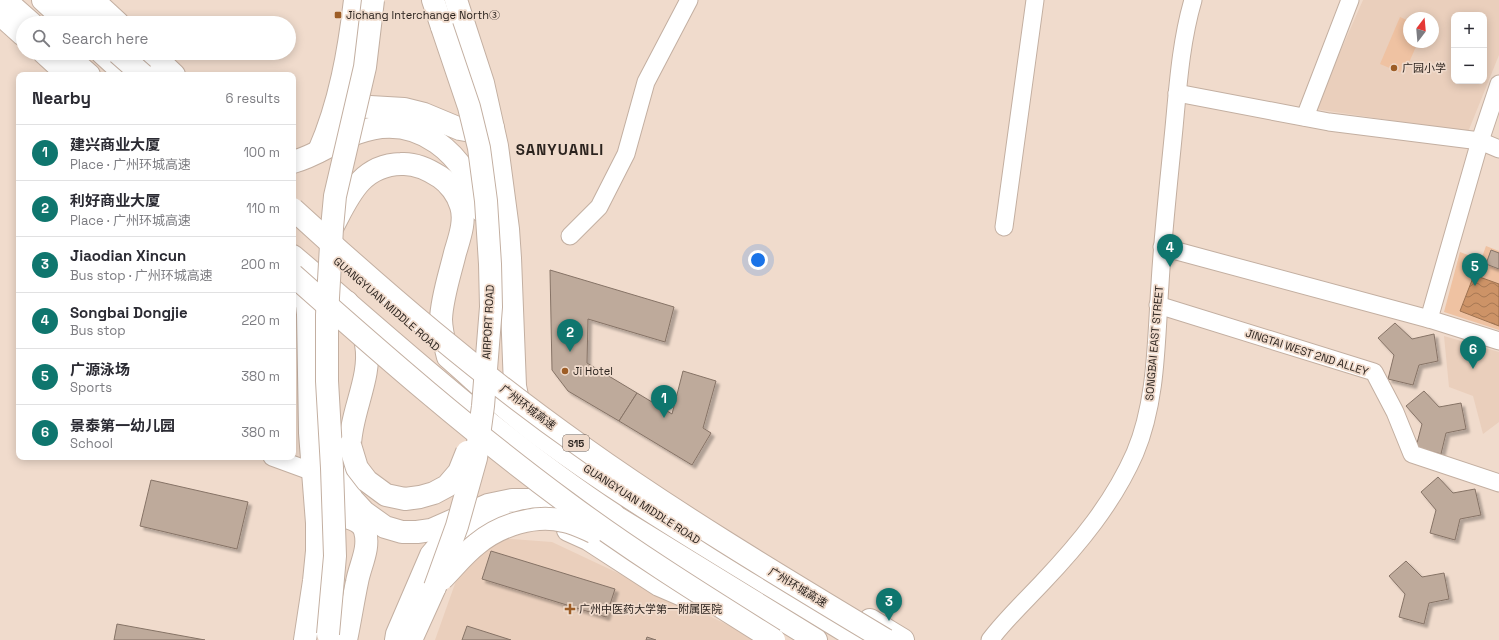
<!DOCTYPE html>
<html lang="en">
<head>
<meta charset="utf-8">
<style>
  body { margin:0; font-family:"Space Grotesk","Noto Sans SC",sans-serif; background:#f2f2f3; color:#2b2b33 }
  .controls { position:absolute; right:12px; top:12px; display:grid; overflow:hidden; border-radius:8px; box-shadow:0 2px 10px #0003 }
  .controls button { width:36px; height:36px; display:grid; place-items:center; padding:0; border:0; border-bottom:1px solid #e1e1e2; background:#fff; color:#2b2b33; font:20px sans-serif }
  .compass { position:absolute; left:1403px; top:12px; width:36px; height:36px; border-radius:50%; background:#fff; box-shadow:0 2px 10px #0003; rotate:16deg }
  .you { position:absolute; left:758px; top:260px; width:14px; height:14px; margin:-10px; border:3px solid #fff; border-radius:50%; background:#1a73e8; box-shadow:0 0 0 6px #1a73e833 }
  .badge { display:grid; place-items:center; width:26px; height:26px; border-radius:50%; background:#0f766e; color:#fff; font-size:13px; font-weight:700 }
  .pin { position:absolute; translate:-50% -33px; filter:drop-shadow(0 1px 2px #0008) }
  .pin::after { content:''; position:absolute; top:21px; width:14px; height:12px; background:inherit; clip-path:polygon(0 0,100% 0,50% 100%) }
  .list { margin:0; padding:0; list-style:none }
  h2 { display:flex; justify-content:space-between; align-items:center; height:52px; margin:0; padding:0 16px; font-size:17px }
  h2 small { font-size:13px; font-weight:400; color:#7c7c81 }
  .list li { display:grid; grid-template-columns:26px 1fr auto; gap:12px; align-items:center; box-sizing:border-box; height:56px; padding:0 16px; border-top:1px solid #e1e1e2 }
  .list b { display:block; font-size:15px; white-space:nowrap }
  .list p { margin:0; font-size:13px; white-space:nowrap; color:#7c7c81 }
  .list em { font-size:13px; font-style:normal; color:#7c7c81 }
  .icon { flex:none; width:22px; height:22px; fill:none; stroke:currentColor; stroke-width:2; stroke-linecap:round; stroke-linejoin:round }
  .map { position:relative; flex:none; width:1499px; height:640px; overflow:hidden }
  .search { position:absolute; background:#fff; box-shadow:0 2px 10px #0003; left:16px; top:16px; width:280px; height:44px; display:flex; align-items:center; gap:10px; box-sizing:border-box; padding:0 14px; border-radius:22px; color:#7c7c81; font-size:15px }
  .panel { position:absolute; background:#fff; box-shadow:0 2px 10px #0003; left:16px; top:72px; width:280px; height:388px; border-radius:8px }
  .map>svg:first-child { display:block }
  .built { fill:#eacfbc; fill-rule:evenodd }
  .pitch { fill:#efc2a2 }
  .water { fill:url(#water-waves); stroke:#9d7251 }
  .building { fill:#beaa9b; stroke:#867366; filter:url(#shadow) }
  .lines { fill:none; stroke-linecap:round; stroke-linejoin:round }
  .minor-casing { stroke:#c3afa1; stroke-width:19 }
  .major-casing { stroke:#c3afa1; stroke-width:24 }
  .highway-casing { stroke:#c3afa1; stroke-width:24 }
  .minor { stroke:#fff; stroke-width:17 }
  .major { stroke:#fff; stroke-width:22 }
  .highway { stroke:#fff; stroke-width:22 }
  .highway-bridge-casing { stroke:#c3afa1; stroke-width:24; stroke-linecap:butt }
  .highway-bridge { stroke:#fff; stroke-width:22 }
  .poi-dot { fill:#9d5d26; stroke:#f0dbcc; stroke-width:1.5 }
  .labels { text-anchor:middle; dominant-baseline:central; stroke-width:3.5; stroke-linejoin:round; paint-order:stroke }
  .shield { fill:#f0dbcc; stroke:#675b53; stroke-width:1 }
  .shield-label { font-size:10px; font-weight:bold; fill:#2c241f }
  .poi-label { font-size:11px; fill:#2c241f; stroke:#f0dbcc; text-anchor:start }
  .street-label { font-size:11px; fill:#2c241f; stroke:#f0dbcc }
  .district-label { font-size:15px; font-weight:bold; letter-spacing:1px; fill:#2c241f; stroke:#f0dbcc }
</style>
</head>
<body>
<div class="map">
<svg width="1499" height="640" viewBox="0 0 1499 640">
  <defs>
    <pattern id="water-waves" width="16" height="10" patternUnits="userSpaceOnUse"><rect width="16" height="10" fill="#cd9367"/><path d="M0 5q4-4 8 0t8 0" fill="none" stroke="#a77854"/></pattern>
    <filter id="shadow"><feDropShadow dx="3.5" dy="3.5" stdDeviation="1" flood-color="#0004"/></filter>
  </defs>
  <rect width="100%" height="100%" fill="#f0dbcc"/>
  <g class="built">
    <path d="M1363,0H1499V55L1468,132L1315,109ZM1454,15H1484V81H1454ZM1409,18H1433V42H1409Z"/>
    <polygon points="1444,336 1499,352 1499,422 1483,434 1473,396 1449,387"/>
    <polygon points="498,538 552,542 760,640 435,640 457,578"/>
  </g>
  <g class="pitch">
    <polygon points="1400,17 1409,21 1409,42 1418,42 1404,74 1380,64"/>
    <polygon points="1486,246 1499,251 1499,330 1444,312 1460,252 1481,260"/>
  </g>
  <polygon class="water" points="1474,275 1499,284 1499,326 1460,311"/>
  <g class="building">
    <polygon points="1491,250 1499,253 1499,269 1486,264"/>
    <polygon points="550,270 674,307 665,342 588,319 587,363 637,393 619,421 568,391 552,370"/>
    <polygon points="1395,323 1412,339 1434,334 1438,361 1419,365 1413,385 1388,379 1394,355 1378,338"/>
    <polygon points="683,371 716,381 703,428 711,433 692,465 619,421 637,393 672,414"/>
    <polygon points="1424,391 1439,407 1461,403 1466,429 1446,433 1441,454 1416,447 1422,424 1406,406"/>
    <polygon points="1438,477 1453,493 1475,489 1481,515 1460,519 1455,540 1430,533 1436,510 1421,492"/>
    <polygon points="151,480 248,502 237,549 140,526"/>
    <polygon points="491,551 615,589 606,617 482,579"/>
    <polygon points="1406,561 1422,577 1444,573 1449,599 1429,603 1424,624 1399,617 1405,594 1389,576"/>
    <polygon points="117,624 205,640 114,640"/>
    <polygon points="467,626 511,640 462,640"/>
    <polygon points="647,637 656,640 646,640"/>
  </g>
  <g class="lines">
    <defs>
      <g id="minor">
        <polyline points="1177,93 1329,122 1480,141 1499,149"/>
        <polyline points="1305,117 1350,0"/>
        <polyline points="1004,227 1035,0"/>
        <polyline points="570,236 599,207 626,154 646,82 689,0"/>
        <polyline points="1162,247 1429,319 1499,341"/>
        <polyline points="1158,305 1374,372 1395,412 1412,454 1499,483"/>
        <polyline points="1429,319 1480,141 1499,84"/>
        <polyline points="272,457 313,472"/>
        <path d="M990,640C1004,621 1025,601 1042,583C1079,544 1113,503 1135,453C1157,401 1156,340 1160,284C1163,232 1169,180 1174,128C1178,85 1181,41 1193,0"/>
      </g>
      <g id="major">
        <polyline points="5,0 31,23"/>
        <polyline points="43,0 68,23"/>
        <polyline points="73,0 99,23"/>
        <polyline points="64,53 89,75"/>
        <polyline points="102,53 126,75"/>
        <polyline points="133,53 157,75"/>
        <path d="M293,256C397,345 499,439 614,515"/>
        <polyline points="870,620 903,640"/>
      </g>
      <g id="highway">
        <polyline points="58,0 84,23"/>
        <polyline points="93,0 118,23"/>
        <polyline points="433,0 442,27"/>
        <polyline points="456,0 483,83 497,146 508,229 510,258 515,386 517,396 524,412"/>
        <polyline points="0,14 23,35"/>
        <polyline points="44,53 68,75"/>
        <polyline points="151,53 174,75"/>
        <polyline points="336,105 404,109 424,114 460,129 471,131 493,128"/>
        <path d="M319,151C340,103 349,51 355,0"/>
        <path d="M293,162C316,156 335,141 357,133C417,110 468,155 482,211"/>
        <path d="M332,228C348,198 360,165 401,164C415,163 428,169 440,177C449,183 458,195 461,206C466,221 459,239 455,253C450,274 442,297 441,319C441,331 445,345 448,357C479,384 509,413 542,437C644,512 754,574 860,640"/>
        <polyline points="304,295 307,305 308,314 310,433 317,523 317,551 314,581 305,640"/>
        <path d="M347,302C354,315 364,329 366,344C372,377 351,411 350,445"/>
        <polyline points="335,453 342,478 352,499 364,512 385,527 402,532 417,532 431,530 488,505 512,500 544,500 561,503 616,517 816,640"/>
        <path d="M317,523C327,517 338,515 349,518C356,520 363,524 365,531C370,549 360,565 357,582C353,601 350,621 346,640"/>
        <polyline points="568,530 588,539 659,585 696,601"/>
        <polyline points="396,640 397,634 431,555 437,548 456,535 471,528 483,525 516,522"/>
        <polyline points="411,640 435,587"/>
      </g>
    </defs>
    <use href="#minor" class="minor-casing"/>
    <use href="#major" class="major-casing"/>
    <use href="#highway" class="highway-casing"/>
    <use href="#minor" class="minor"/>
    <use href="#major" class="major"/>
    <use href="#highway" class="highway"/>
    <defs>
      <g id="highway-bridge">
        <polyline points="118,53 143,75"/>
        <path d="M293,209C385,293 479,374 581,446C679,516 783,578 886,640"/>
        <path d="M293,275C382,354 471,432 566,502C633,552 704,596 774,640"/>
        <polyline points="350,445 357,468 367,481 386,495 405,499 420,497 434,493 447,486 459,472 467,452"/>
        <path d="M442,579C454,567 464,554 477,544C500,525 535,514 564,521C574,523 584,528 593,532"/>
        <polyline points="435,587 457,526 476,458 483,406 491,307 490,264 486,201 479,148 469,107 442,27"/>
        <polyline points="328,634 335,556 332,468 327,381 327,315 332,228 335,196 365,67 373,0"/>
      </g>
    </defs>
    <use href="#highway-bridge" class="highway-bridge-casing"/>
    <use href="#highway-bridge" class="highway-bridge"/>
  </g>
  <g class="poi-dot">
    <rect x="334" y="11" width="8" height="8" rx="2"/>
    <circle cx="1394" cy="68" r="4"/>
    <circle cx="565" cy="371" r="4"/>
    <path d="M568 603h4v4h4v4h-4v4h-4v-4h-4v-4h4z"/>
  </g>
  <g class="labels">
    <rect class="shield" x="563" y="435" width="26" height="16" rx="3"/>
    <g class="shield-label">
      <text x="576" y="443">S15</text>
    </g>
    <g class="poi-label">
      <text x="346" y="15">Jichang Interchange North③</text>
      <text x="1402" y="68">广园小学</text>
      <text x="573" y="371">Ji Hotel</text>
      <text x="579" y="609">广州中医药大学第一附属医院</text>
    </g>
    <g class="street-label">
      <text transform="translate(387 304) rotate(41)">GUANGYUAN MIDDLE ROAD</text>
      <text transform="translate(488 322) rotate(-87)">AIRPORT ROAD</text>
      <text transform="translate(1154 343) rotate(-85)">SONGBAI EAST STREET</text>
      <text transform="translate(1307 352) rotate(18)">JINGTAI WEST 2ND ALLEY</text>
      <text transform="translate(528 407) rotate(37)">广州环城高速</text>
      <text transform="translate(642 504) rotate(33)">GUANGYUAN MIDDLE ROAD</text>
      <text transform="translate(798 587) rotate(31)">广州环城高速</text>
    </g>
    <g class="district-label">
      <text x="560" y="149">SANYUANLI</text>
    </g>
  </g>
</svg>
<div class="controls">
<button>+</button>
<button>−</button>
</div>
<svg class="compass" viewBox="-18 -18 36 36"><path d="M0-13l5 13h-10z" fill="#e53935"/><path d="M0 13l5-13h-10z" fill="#7c7c81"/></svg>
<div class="you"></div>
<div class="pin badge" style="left:664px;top:418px">1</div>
<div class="pin badge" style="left:570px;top:352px">2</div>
<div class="pin badge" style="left:889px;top:621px">3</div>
<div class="pin badge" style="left:1170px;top:267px">4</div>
<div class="pin badge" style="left:1475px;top:286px">5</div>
<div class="pin badge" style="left:1473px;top:369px">6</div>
<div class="search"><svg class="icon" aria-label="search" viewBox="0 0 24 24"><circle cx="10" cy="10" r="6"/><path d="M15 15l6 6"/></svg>Search here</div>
<section class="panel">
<h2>Nearby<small>6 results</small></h2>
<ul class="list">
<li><span class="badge">1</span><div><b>建兴商业大厦</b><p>Place · 广州环城高速</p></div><em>100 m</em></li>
<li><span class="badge">2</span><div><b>利好商业大厦</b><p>Place · 广州环城高速</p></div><em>110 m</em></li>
<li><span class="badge">3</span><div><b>Jiaodian Xincun</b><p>Bus stop · 广州环城高速</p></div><em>200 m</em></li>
<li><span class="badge">4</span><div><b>Songbai Dongjie</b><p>Bus stop</p></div><em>220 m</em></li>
<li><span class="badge">5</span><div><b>广源泳场</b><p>Sports</p></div><em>380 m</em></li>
<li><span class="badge">6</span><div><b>景泰第一幼儿园</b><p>School</p></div><em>380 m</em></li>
</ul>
</section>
</div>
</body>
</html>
